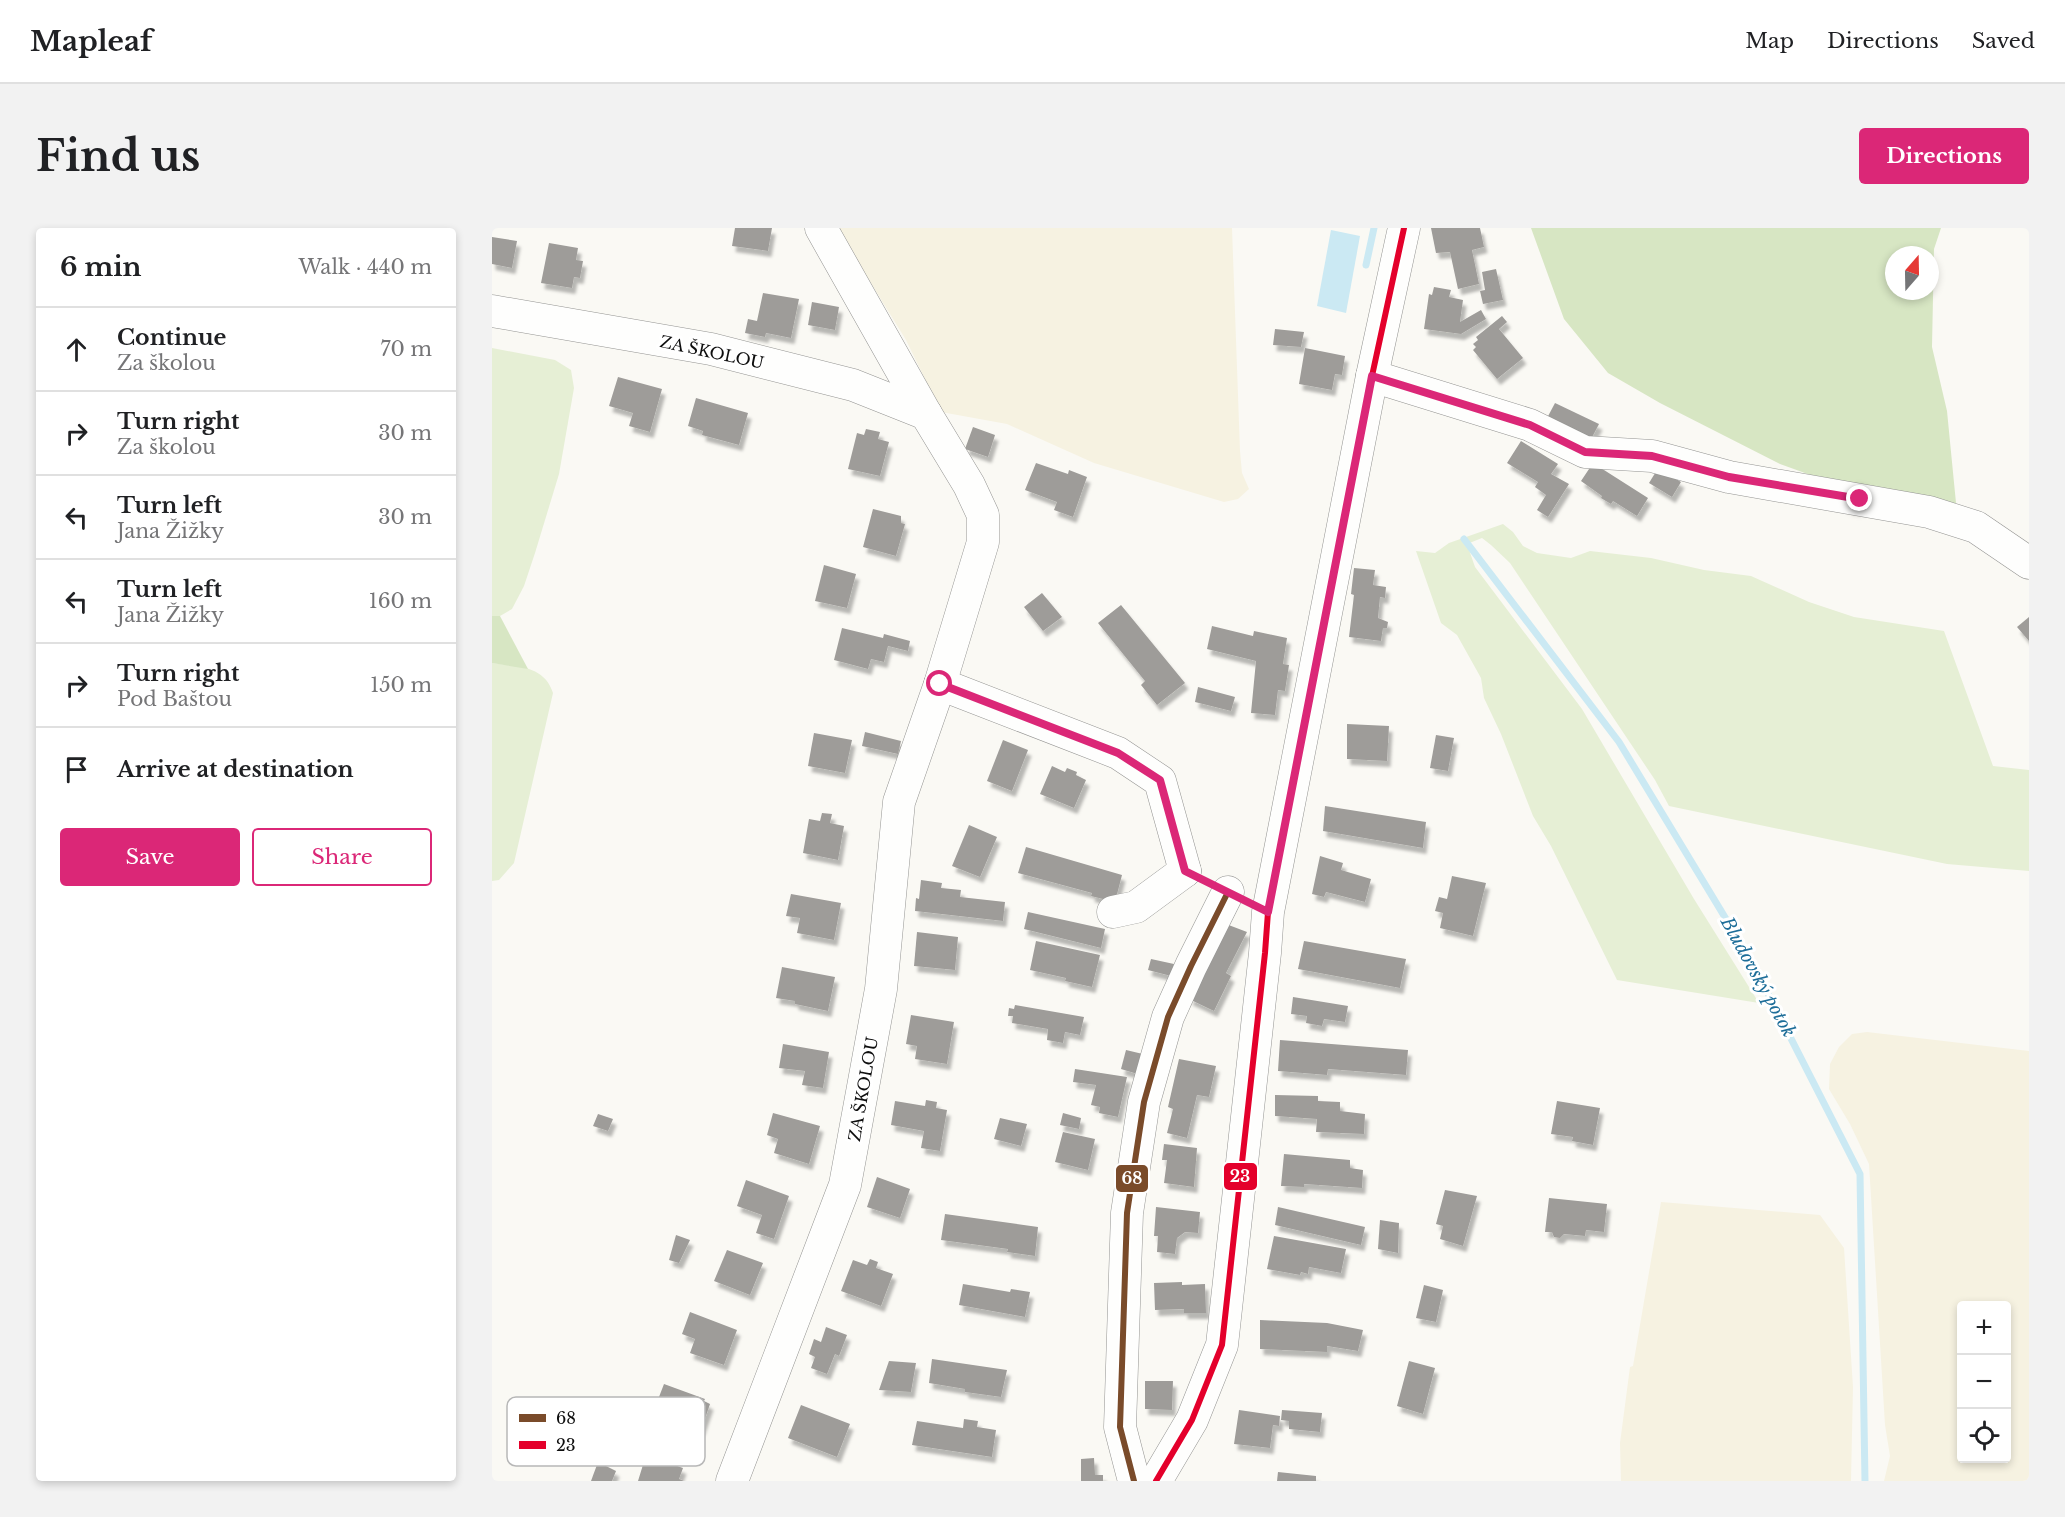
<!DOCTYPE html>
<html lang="en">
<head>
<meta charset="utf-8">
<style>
  body { margin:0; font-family:"Libre Baskerville",serif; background:#f2f2f2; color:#202124 }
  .controls { position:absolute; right:18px; bottom:18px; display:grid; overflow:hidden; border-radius:6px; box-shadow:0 3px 9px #0003 }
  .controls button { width:54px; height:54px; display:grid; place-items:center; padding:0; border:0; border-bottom:2px solid #e0e0e0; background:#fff; color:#202124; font:30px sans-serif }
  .compass { position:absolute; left:1393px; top:18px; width:54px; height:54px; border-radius:50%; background:#fff; box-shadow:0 3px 9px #0003; rotate:20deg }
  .stop { position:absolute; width:18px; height:18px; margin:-14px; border:4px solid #db2777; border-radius:50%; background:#fff }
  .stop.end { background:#db2777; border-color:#fff; box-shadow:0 2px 6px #0008 }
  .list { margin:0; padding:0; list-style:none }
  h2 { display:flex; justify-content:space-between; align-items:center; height:78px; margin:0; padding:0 24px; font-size:26px }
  h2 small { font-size:20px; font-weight:400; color:#757577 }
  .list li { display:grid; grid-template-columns:39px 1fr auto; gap:18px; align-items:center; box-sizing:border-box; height:84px; padding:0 24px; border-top:2px solid #e0e0e0 }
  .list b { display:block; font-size:22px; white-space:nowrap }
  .list p { margin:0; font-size:20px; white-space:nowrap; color:#757577 }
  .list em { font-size:20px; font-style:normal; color:#757577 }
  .actions { display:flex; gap:12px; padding:18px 24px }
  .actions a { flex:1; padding:14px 0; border:2px solid #db2777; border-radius:6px; text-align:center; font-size:21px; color:#db2777 }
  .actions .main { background:#db2777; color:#fff }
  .icon { flex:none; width:33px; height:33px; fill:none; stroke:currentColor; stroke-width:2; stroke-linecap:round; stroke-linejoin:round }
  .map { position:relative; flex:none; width:1537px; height:1253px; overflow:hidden; border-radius:6px }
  header { display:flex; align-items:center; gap:36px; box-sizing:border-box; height:84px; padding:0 30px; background:#fff; border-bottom:2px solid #e0e0e0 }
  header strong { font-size:28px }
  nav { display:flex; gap:33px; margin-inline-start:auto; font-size:21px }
  .intro { display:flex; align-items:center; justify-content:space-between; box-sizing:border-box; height:144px; padding:0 36px }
  h1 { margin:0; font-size:42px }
  .button { padding:15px 27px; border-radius:6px; background:#db2777; color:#fff; font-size:21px; font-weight:700 }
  main { display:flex; gap:36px; padding:0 36px }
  aside { flex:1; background:#fff; border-radius:6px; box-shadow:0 3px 9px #0003 }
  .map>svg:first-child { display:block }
  .farmland { fill:#f6f2e1; fill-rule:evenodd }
  .green { fill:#e6efd5 }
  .forest { fill:#d7e6c3; fill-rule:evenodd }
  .water { fill:#cbe9f3 }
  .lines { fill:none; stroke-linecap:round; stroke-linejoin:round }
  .stream { stroke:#cbe9f3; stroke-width:7 }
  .building { fill:#9e9c99; filter:url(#shadow) }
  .minor-casing { stroke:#949492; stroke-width:33 }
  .minor { stroke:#fefefd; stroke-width:32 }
  .bus-1-casing { stroke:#fff; stroke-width:10 }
  .bus-2-casing { stroke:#fff; stroke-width:10 }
  .bus-1 { stroke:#7a4b2a; stroke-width:6 }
  .bus-2 { stroke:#e4002b; stroke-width:6 }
  .route { stroke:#db2777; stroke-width:8 }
  .labels { text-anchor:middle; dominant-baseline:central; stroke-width:6; stroke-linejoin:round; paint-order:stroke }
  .street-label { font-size:16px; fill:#0e0e0e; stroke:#fff }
  .water-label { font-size:18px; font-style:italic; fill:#1e6e99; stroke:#fff }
  .key { fill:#fff; stroke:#b7b7b7; stroke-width:1.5 }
  .key-label { font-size:16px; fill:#0e0e0e }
  .line-badge { stroke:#fff; stroke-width:2 }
  .badge-label { font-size:16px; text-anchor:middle; font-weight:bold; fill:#fff }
</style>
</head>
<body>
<header>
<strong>Mapleaf</strong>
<nav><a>Map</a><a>Directions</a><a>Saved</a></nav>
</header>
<div class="intro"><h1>Find us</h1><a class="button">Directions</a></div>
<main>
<aside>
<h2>6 min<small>Walk · 440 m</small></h2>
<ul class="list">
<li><svg class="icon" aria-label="ahead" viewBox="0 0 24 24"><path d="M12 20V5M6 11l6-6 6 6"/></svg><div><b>Continue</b><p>Za školou</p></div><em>70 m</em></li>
<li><svg class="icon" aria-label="right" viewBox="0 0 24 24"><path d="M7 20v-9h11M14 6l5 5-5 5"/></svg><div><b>Turn right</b><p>Za školou</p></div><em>30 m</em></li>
<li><svg class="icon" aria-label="left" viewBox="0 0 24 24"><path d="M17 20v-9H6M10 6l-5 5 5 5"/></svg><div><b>Turn left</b><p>Jana Žižky</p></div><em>30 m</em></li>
<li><svg class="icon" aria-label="left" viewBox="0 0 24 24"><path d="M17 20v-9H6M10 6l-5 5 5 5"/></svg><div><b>Turn left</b><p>Jana Žižky</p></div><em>160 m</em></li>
<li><svg class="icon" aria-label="right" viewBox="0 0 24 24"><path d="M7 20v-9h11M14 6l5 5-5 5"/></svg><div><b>Turn right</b><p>Pod Baštou</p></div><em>150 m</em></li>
<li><svg class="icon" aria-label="arrive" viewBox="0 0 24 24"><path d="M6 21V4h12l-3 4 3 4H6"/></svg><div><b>Arrive at destination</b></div></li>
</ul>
<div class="actions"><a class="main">Save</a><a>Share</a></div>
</aside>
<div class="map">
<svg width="1537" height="1253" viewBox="0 0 1537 1253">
  <defs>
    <filter id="shadow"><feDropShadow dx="3.5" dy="6" stdDeviation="1.5" flood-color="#0004"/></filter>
  </defs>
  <rect width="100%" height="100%" fill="#faf9f4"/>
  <g class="farmland">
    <polygon points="345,0 740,0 748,223 750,245 757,261 746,271 732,274 602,235 515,196 449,184 414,112"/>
    <path d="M1375,804L1537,823V1253H1392L1398,1228L1393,1197L1377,936L1358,896L1337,861L1338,836L1347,819L1360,806ZM1470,1078H1514V1230H1470Z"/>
    <polygon points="1169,974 1328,987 1352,1020 1361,1159 1359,1253 1129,1253 1128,1215 1138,1139 1141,1138"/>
  </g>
  <g class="green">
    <polygon points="0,120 63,132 79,142 82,160 67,246 43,325 32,358 20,381 8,388 0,388"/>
    <polygon points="1011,296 1021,304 1031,318 1045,325 1079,330 1098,323 1159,330 1212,342 1259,348 1317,374 1362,389 1452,403 1501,538 1537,542 1537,643 1455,636 1177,578 1163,552 1018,335 999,317 990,310 975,316 983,339 1090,481 1202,671 1267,775 1125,752 1059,618 1041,588 1009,506 992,470 989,450 965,407 949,395 924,323 943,325 957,315"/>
    <path d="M0,435C25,439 52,437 61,465L22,635L7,652L0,653Z"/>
  </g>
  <g class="forest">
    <path d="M1039,0H1449L1442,21L1440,119L1455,183L1464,275L1407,279L1288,236L1168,175L1116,145L1072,91ZM1402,27H1438V63H1402Z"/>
    <polygon points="0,388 8,388 36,441 0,435"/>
  </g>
  <polygon class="water" points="839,2 868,8 854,85 825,78"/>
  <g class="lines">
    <g class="stream">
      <polyline points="874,37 882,0"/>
      <polyline points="972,311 1127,514 1260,734 1368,946 1373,1253"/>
    </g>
  </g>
  <g class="building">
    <polygon points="243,0 280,0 276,23 240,18"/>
    <polygon points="939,0 988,0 992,19 980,22 987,56 966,61 958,24 944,25"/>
    <polygon points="0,9 25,13 20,40 0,36"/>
    <polygon points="57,15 86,20 84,32 91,33 88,50 82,49 80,60 49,55"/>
    <polygon points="1004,41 1011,72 991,76 988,63 993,62 990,44"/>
    <polygon points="942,59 959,62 957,69 971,72 968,94 989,82 994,91 969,106 932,101 937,66 940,67"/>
    <polygon points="271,65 307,71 299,110 274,105 273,109 253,105 256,91 265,93"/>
    <polygon points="320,74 347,79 343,102 316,97"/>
    <polygon points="1010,88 1015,94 1007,101 1031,130 1005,151 981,122 984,119 981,116 986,112 984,109"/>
    <polygon points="783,101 812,104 809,119 781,117"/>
    <polygon points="813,120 853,128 850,147 843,146 840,162 807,156"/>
    <polygon points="126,149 170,161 158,204 137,198 141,185 117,178"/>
    <polygon points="204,170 256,185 247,217 210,207 211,203 196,198"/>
    <polygon points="1063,175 1107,196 1098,213 1054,192"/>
    <polygon points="481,199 503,207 496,229 473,221"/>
    <polygon points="374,201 388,204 386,211 397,214 388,248 356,241 365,205 372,207"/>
    <polygon points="1029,213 1066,236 1059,246 1077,256 1056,289 1045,282 1054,267 1043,259 1046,254 1015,235"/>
    <polygon points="544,235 576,246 577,242 595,249 581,289 562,282 565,274 533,262"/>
    <polygon points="1101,235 1156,270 1145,288 1121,273 1119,276 1109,270 1110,268 1089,253"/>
    <polygon points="1165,242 1171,243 1189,254 1180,269 1157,255"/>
    <polygon points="381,281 409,288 409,295 413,296 404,328 371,319"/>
    <polygon points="332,337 364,346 355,380 323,373"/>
    <polygon points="862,340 883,342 881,357 894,359 893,370 888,369 886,390 896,394 895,400 891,400 889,413 857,409 862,367 859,366"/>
    <polygon points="550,365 570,389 551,403 532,379"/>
    <polygon points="629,377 693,455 665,477 649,457 653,453 606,395"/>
    <polygon points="1537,389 1537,413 1525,399"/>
    <polygon points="720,398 761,408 762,403 795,410 791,436 797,437 793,463 786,462 783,487 759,485 764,433 715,421"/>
    <polygon points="350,400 391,410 392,406 418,413 416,423 396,418 392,434 379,431 376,441 342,432"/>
    <polygon points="706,459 743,469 739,483 703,474"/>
    <polygon points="855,496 897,498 895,533 855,531"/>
    <polygon points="373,504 409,513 406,526 370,518"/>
    <polygon points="322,505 360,512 353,545 316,538"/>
    <polygon points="944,507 962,510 956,543 938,540"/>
    <polygon points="511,512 536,522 520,563 495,553"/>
    <polygon points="560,538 573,544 575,540 585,544 584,547 594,552 582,580 548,566"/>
    <polygon points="833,578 934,594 931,620 831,603"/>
    <polygon points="330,585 340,586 338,595 352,598 346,632 311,625 317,591 328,593"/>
    <polygon points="477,597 505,609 488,649 460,638"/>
    <polygon points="534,619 630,647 623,674 599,668 600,665 526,645"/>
    <polygon points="828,628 851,635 849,642 879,651 873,674 834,664 832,669 820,666"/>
    <polygon points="960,648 994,655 981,708 948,700 951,685 943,683 947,669 955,671"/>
    <polygon points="429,652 450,655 449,660 469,662 468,669 513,674 511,693 423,683 424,670 427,671"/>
    <polygon points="299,666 349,675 342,712 305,705 308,690 294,688"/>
    <polygon points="536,684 613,701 609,720 532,701"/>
    <polygon points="734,696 755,704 734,745 739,748 722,783 697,771"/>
    <polygon points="425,704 466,709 463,742 422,738"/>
    <polygon points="544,713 608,727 600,759 573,753 574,750 538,742"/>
    <polygon points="812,713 914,731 908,760 806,741"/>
    <polygon points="659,731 682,736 679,748 656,742"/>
    <polygon points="290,739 343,749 336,783 303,776 303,773 284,770"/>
    <polygon points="801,769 856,778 853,794 832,791 830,798 814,795 815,788 799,786"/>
    <polygon points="523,777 592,789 588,807 573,804 571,815 555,812 556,801 520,795 521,788 516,788 517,780 522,781"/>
    <polygon points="419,787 462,794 455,836 423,831 425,818 414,816"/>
    <polygon points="788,812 916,822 914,847 836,841 835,847 786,843"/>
    <polygon points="291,816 337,824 331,860 310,857 313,843 287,840"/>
    <polygon points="634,822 655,827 649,847 629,841"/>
    <polygon points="687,831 724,838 717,869 705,867 695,910 675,905 681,881 676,879"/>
    <polygon points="583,841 635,849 626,889 607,885 608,879 599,877 604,857 581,854"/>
    <polygon points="783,867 826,868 826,873 848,874 848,883 873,886 872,906 824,904 825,891 783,888"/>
    <polygon points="434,872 445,874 444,880 455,882 448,923 429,920 432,903 399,897 403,873 433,878"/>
    <polygon points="1065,873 1108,880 1101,917 1080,913 1081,909 1059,906"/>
    <polygon points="281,885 328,898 317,936 282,925 286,911 275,907"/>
    <polygon points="571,885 589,890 587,901 568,897"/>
    <polygon points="106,886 121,891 116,903 101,898"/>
    <polygon points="508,890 535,896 529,918 502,911"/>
    <polygon points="571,904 603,911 596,942 563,934"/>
    <polygon points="672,916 705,920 702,959 672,955 675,932 670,932"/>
    <polygon points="792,926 858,932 858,940 871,942 870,960 812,956 812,959 789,958"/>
    <polygon points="385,949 418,961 408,990 375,979"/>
    <polygon points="254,952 297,968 282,1011 264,1005 270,987 245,978"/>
    <polygon points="953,962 985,968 971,1018 948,1011 951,998 944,996"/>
    <polygon points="1057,970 1115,976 1112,1004 1094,1002 1093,1008 1072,1006 1068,1010 1062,1009 1060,1004 1053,1004"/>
    <polygon points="664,979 708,984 706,1005 693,1004 685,1010 683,1026 665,1024 666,1008 662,1008"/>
    <polygon points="786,979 873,999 869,1017 783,997"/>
    <polygon points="453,986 546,999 543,1028 515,1024 516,1021 449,1012"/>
    <polygon points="888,992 907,995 906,1025 886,1021"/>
    <polygon points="184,1007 198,1012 187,1035 177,1032"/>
    <polygon points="782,1008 854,1021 849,1045 817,1039 816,1046 809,1044 808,1047 775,1041"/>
    <polygon points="235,1022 271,1035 258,1067 222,1053"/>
    <polygon points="378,1031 386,1034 384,1040 401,1046 389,1078 349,1063 361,1032 375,1037"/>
    <polygon points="690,1054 690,1057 713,1056 714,1085 692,1085 692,1081 663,1082 662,1055"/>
    <polygon points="471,1056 518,1064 519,1061 538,1064 533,1089 467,1077"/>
    <polygon points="932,1057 951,1062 944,1094 924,1090"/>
    <polygon points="198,1084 245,1102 232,1137 198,1125 203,1111 190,1106"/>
    <polygon points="768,1092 835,1095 871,1102 866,1123 835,1118 835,1124 768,1121"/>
    <polygon points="334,1099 355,1107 347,1128 343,1126 335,1146 319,1140 323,1129 317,1126 322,1111 329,1114"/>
    <polygon points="440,1131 515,1142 509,1169 473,1164 473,1161 437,1155"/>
    <polygon points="397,1133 424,1135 419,1164 387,1162"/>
    <polygon points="917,1133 943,1140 931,1186 905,1178"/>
    <polygon points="653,1153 681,1153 680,1182 653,1181"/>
    <polygon points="172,1156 213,1171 212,1173 218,1176 209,1202 202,1199 201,1203 160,1187"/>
    <polygon points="309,1177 358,1196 345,1229 296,1210"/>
    <polygon points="747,1182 788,1188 787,1198 781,1197 778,1220 742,1216"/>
    <polygon points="790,1182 830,1185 828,1204 797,1201 797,1193 789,1192"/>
    <polygon points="472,1191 486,1193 485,1199 504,1202 500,1229 420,1217 425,1193 471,1200"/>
    <polygon points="154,1227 191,1240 187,1251 192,1253 146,1253"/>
    <polygon points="602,1230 603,1247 611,1247 611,1253 589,1253 589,1231"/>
    <polygon points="106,1234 124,1243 120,1253 99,1253"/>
    <polygon points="786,1244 824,1248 824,1253 785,1253"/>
  </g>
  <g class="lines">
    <defs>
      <g id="minor">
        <polyline points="0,83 219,121 361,157 434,186"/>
        <polyline points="880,148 1038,197 1093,224 1160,228 1237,249 1437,284 1484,299 1537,335"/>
        <polyline points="448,456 626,525 668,553 693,643"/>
        <polyline points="621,684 644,679 693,643"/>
        <polyline points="240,1253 353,957 389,761 407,574 448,456 491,314 491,287 477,257 434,186 329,0"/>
        <polyline points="642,1253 628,1199 635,985 652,874 676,789 699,738 736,664"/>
        <polyline points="664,1253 700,1192 730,1117 773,725 776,684 880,148 912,0"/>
      </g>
    </defs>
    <use href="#minor" class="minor-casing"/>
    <use href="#minor" class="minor"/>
    <defs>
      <polyline id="bus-1" points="642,1253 628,1199 635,985 652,874 676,789 699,738 736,664"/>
      <polyline id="bus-2" points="664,1253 700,1192 730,1117 773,725 776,684 880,148 912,0"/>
    </defs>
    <use href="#bus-1" class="bus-1-casing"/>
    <use href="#bus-2" class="bus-2-casing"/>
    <use href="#bus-1" class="bus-1"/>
    <use href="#bus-2" class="bus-2"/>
  </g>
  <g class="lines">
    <polyline class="route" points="448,456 626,525 668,552 693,643 776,684 880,148 1038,197 1093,224 1160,228 1237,249 1368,271"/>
  </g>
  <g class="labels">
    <g class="street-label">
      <text transform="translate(220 124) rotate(12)">ZA ŠKOLOU</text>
      <text transform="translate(371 861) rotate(-80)">ZA ŠKOLOU</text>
    </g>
    <g class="water-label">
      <text transform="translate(1266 749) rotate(61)">Bludovský potok</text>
    </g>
  </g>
  <rect x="15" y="1169" width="198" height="69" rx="9" class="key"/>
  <rect x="27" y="1186" width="27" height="8" fill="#7a4b2a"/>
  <rect x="27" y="1213" width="27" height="8" fill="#e4002b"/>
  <g class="key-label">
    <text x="64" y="1196">68</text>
    <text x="64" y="1223">23</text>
  </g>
  <g class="line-badge">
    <rect x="731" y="934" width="35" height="29" rx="6" fill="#e4002b"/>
    <rect x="623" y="936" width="34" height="29" rx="6" fill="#7a4b2a"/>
  </g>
  <g class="badge-label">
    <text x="748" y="954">23</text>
    <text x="640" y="956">68</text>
  </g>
</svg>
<div class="controls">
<button>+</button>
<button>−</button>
<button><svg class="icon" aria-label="locate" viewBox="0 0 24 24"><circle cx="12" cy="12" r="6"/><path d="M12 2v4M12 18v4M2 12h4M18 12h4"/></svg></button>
</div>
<svg class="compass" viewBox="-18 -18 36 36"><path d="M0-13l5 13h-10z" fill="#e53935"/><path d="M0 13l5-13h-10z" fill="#757577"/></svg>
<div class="stop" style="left:448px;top:456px"></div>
<div class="stop end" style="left:1368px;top:271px"></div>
</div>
</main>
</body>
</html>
